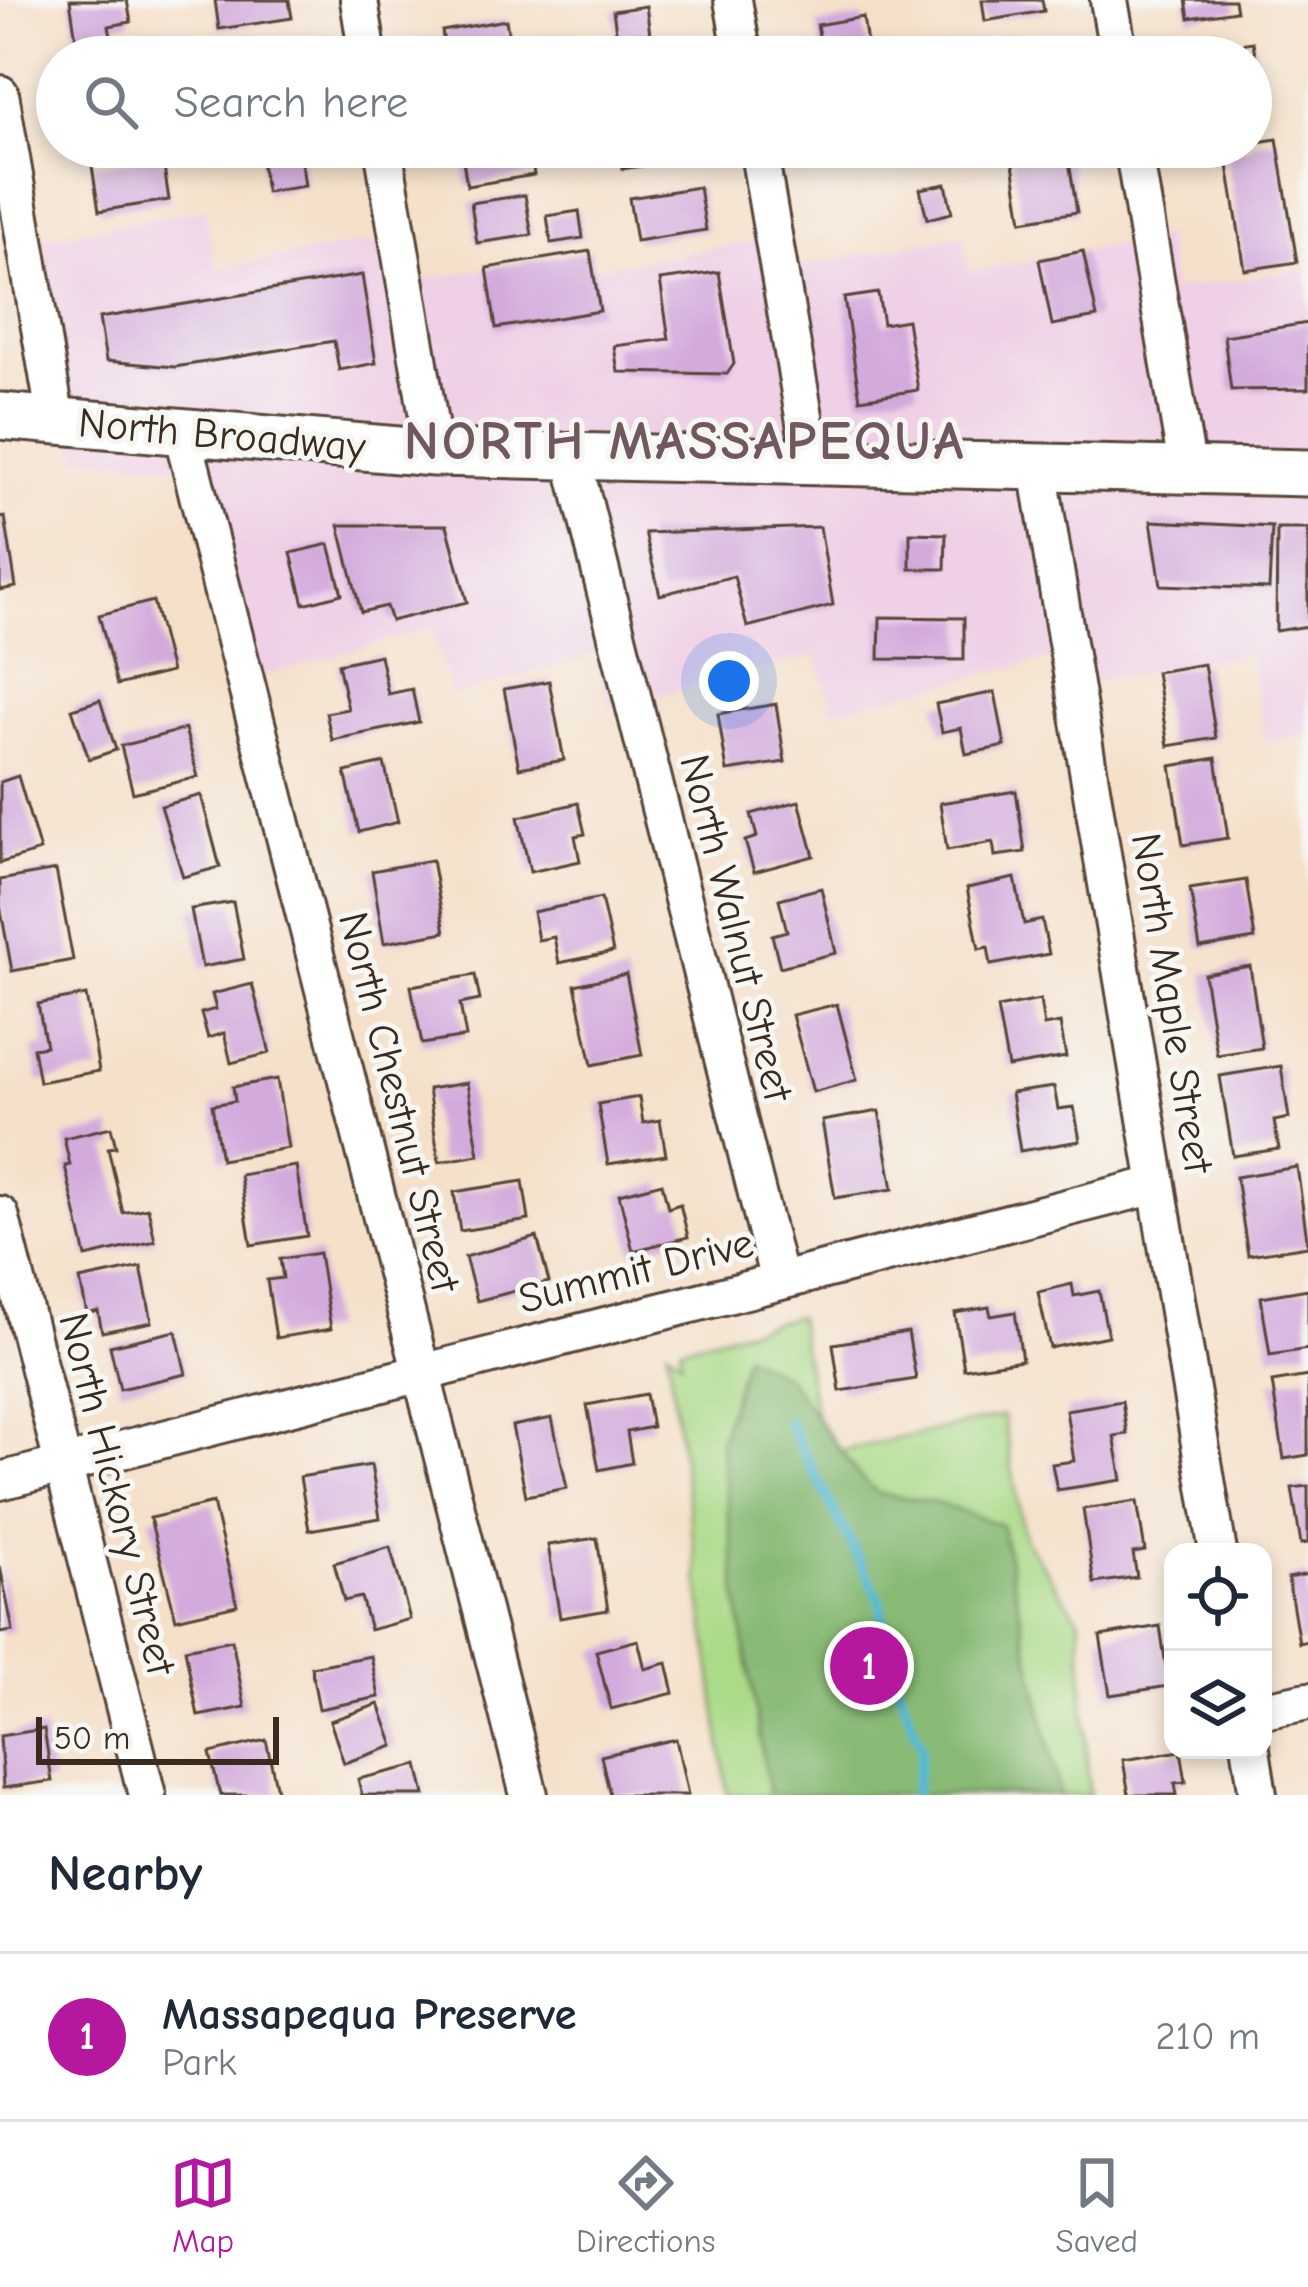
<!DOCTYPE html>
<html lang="en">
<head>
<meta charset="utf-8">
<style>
  body { margin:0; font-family:"Comic Neue",sans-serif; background:#f6f6f7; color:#1f2937 }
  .controls { position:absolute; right:36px; bottom:36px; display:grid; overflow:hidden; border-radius:24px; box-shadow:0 6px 18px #0003 }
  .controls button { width:108px; height:108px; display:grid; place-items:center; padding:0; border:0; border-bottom:3px solid #e0e1e3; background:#fff; color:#1f2937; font:60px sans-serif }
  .scale { position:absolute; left:36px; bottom:30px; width:243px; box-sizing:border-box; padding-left:12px; border:6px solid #3b2a1e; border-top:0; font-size:33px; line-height:42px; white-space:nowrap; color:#3b2a1e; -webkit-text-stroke:9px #f6f6f2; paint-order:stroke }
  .you { position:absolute; left:729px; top:681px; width:42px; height:42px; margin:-30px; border:9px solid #fff; border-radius:50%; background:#1a73e8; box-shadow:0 0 0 18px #1a73e833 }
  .badge { display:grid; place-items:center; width:78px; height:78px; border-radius:50%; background:#b5179e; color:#fff; font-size:39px; font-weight:700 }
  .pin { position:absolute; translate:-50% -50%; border:6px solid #fff; box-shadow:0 3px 12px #0006 }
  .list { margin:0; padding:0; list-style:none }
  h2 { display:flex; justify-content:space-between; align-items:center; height:156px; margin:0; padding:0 48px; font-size:51px }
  h2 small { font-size:39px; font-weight:400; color:#747a83 }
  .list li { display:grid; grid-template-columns:78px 1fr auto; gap:36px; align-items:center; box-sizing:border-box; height:168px; padding:0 48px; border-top:3px solid #e0e1e3 }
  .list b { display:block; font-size:45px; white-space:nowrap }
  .list p { margin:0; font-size:39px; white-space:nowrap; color:#747a83 }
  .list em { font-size:39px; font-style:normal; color:#747a83 }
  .icon { flex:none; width:66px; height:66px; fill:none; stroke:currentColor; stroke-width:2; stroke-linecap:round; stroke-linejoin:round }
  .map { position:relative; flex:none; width:1308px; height:1795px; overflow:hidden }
  .search { position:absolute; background:#fff; box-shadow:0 6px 18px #0003; left:36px; right:36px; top:36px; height:132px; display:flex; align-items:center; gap:30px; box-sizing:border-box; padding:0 42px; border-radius:66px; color:#747a83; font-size:45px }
  .sheet { height:324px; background:#fff }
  nav { display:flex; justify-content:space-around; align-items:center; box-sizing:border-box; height:168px; border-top:3px solid #e0e1e3; background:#fff; font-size:33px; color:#747a83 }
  nav a { display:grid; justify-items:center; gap:6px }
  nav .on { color:#b5179e }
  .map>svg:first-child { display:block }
  .built { fill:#efd0e6 }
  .green { fill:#abda88; stroke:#738253; stroke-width:3 }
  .forest { fill:#88ba74; stroke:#627249; stroke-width:3 }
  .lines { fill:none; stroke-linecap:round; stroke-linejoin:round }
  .stream { stroke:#57b9d5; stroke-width:9 }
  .building { fill:#d3aadc }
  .minor-casing { stroke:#574538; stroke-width:42 }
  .major-casing { stroke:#574538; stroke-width:51 }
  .minor { stroke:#fff; stroke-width:36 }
  .major { stroke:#fff; stroke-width:45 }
  .labels { text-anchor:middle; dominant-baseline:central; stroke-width:10; stroke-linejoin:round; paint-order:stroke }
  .street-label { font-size:42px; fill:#3b2a1e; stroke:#f6f6f2 }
  .district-label { font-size:54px; font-weight:bold; letter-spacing:3px; fill:#705760; stroke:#f6f6f2 }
</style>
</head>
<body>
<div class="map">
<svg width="1308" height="1795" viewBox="0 0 1308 1795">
  <rect width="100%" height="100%" fill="#f6f6f2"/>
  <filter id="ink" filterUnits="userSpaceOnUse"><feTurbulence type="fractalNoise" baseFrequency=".00833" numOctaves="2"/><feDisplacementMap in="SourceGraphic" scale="24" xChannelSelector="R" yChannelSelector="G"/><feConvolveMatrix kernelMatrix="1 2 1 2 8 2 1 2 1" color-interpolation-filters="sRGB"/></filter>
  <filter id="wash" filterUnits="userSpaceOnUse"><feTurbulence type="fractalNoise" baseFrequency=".004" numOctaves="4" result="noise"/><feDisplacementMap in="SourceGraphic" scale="48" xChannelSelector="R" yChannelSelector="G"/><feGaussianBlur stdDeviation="2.7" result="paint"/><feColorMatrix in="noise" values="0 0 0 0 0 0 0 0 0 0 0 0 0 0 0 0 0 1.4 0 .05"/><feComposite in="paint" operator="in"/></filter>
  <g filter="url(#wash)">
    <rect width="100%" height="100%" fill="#f5e0c9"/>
    <polygon class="built" points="205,209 216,268 411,236 418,280 590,251 593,268 787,236 793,267 963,235 970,272 1164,236 1173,290 1308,268 1308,736 1265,743 1250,653 1056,689 1050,658 833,711 816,655 610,708 595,654 451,696 432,628 259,677 206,467 78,457 38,238"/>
    <polygon class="green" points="797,1316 822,1449 831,1453 1003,1416 1024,1538 1080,1620 1089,1795 728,1795 667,1349 681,1360 680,1347"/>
    <polygon class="forest" points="745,1355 787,1377 858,1475 879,1494 934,1502 1001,1525 1060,1795 769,1795 740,1616 720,1440"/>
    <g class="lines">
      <polyline class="stream" points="787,1420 880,1600 890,1665 922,1748 914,1795"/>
    </g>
    <g id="blocks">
      <g class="building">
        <polygon points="70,0 127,0 131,22 109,26 113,47 78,53"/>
        <polygon points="215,0 289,0 292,18 219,29"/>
        <polygon points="982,0 1042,0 1044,11 985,21"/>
        <polygon points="1186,0 1234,0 1236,11 1189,18"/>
        <polygon points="646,6 652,48 671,45 673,57 620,57 613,11"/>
        <polygon points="863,17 869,57 823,57 817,25"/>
        <polygon points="506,20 512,57 446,57 442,31"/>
        <polygon points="1253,42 1261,91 1251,92 1251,57 1195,57 1194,51"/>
        <polygon points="1277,139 1297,262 1245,270 1225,147 1251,147 1251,143"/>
        <polygon points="259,147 317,147 300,152 305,186 266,192"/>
        <polygon points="461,147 530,147 534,175 467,186"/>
        <polygon points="619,147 692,147 693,158 622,169"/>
        <polygon points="848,147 914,147 916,159 852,169"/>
        <polygon points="1067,149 1077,212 1022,221 1012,157"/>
        <polygon points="162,154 169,200 99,211 92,166"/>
        <polygon points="946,184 952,213 927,219 920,189"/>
        <polygon points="699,187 706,230 636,241 629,198"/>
        <polygon points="525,195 532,235 477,243 471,203"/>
        <polygon points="579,211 583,238 551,243 547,216"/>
        <polygon points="590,251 600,311 496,328 487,268"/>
        <polygon points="1083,251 1097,317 1052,325 1039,260"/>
        <polygon points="719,272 734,364 727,374 618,372 614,346 669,339 660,280"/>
        <polygon points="362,275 376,363 339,370 334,341 175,367 106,361 99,318"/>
        <polygon points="878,293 883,324 907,320 918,390 860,399 844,298"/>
        <polygon points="1308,323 1308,389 1231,390 1224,336"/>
        <polygon points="5,517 16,587 0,590 0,518"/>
        <polygon points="1151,521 1272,527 1269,589 1161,585"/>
        <polygon points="339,525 447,525 467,602 391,621 386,606 361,612"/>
        <polygon points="820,527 833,605 747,627 734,576 660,595 645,533"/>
        <polygon points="1277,529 1308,529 1308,626 1276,631"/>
        <polygon points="910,533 946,534 945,569 910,569"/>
        <polygon points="329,544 342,594 304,604 291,553"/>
        <polygon points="153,601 171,672 117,685 99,615"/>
        <polygon points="880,617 964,618 964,660 879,659"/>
        <polygon points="380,655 388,694 412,689 419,722 332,740 326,713 348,709 338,664"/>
        <polygon points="1204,664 1216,738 1168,746 1156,672"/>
        <polygon points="549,681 564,760 519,768 504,689"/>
        <polygon points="995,692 1005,746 966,754 961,728 942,732 936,704"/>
        <polygon points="100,700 116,750 89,759 72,709"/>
        <polygon points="776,704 785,762 727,771 718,714"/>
        <polygon points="185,729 198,777 133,793 121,746"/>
        <polygon points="1216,758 1228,838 1183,845 1171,766"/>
        <polygon points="384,763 398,822 359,832 345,772"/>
        <polygon points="18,776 40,851 0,863 0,782"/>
        <polygon points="1016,791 1025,852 995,856 993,842 947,850 940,803"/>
        <polygon points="201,795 220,867 183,877 161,806"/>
        <polygon points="799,801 814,856 754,872 745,841 757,837 751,814"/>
        <polygon points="578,803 585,834 575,836 580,861 530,872 518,817"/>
        <polygon points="432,860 445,932 384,943 372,871"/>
        <polygon points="56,870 73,960 12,971 0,905 0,880"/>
        <polygon points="1015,878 1024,924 1042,920 1049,954 991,965 988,947 979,949 967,888"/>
        <polygon points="1246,880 1255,939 1200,948 1190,889"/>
        <polygon points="821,888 836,953 780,967 772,935 787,931 779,899"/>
        <polygon points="601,898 613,952 559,963 554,937 538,940 533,912"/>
        <polygon points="233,902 244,959 202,967 191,909"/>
        <polygon points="1250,966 1262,1048 1217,1055 1204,974"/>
        <polygon points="626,974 642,1055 592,1065 575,985"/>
        <polygon points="475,975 480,1000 460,1004 466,1037 422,1044 411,986"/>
        <polygon points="252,984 270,1053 231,1063 224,1033 208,1038 201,1013 216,1009 212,994"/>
        <polygon points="86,995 99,1071 39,1082 33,1048 46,1046 38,1004"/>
        <polygon points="1040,1000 1044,1026 1060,1023 1066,1057 1008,1067 997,1008"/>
        <polygon points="837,1004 857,1080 813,1092 792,1015"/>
        <polygon points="1281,1066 1289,1118 1274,1121 1279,1149 1233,1156 1220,1076"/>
        <polygon points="277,1079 288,1148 221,1160 212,1105 235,1101 233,1087"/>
        <polygon points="467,1083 479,1155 439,1162 428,1089"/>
        <polygon points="1054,1087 1058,1109 1074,1107 1080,1141 1020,1151 1011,1093"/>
        <polygon points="639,1097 643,1123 660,1120 666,1155 608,1164 598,1104"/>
        <polygon points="879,1111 893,1189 835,1198 822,1121"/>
        <polygon points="111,1127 116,1147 108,1148 123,1213 148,1208 155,1241 86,1257 65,1166 70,1165 64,1138"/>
        <polygon points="296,1166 307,1236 251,1245 240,1175"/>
        <polygon points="1297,1167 1308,1246 1248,1255 1236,1177"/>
        <polygon points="523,1181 529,1220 460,1231 454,1192"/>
        <polygon points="662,1183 668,1208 680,1204 688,1237 633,1251 619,1194"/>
        <polygon points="537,1237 549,1282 477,1301 465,1257"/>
        <polygon points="319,1253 331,1329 276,1338 267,1280 283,1278 280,1259"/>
        <polygon points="141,1267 152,1322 102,1332 98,1311 87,1314 80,1280"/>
        <polygon points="1072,1284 1074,1296 1099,1291 1108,1336 1050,1348 1038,1292"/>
        <polygon points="1308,1289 1308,1349 1270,1355 1261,1297"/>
        <polygon points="989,1307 991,1316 1015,1312 1022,1360 964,1369 955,1313"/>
        <polygon points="176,1331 186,1374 120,1389 110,1346"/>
        <polygon points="908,1332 916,1379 840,1391 833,1344"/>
        <polygon points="1308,1376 1308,1455 1284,1459 1272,1382"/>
        <polygon points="646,1394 652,1427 627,1432 632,1463 599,1470 587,1405"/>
        <polygon points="1122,1401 1127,1434 1114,1436 1122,1480 1057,1490 1052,1464 1074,1461 1066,1410"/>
        <polygon points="552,1418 567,1488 526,1496 512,1426"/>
        <polygon points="371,1465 380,1518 309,1530 300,1477"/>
        <polygon points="1308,1486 1308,1543 1301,1544 1292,1488"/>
        <polygon points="1137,1501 1145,1551 1133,1553 1137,1577 1094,1583 1083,1509"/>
        <polygon points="213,1503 237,1605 176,1619 150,1518"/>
        <polygon points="597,1538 608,1610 560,1618 548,1545"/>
        <polygon points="390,1547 410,1619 370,1630 361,1597 344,1601 334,1563"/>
        <polygon points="0,1566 13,1631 0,1633"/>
        <polygon points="1308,1574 1308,1641 1299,1643 1288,1578"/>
        <polygon points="1160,1626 1169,1686 1110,1695 1100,1636"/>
        <polygon points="232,1640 245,1707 198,1716 185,1649"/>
        <polygon points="638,1640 645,1669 667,1663 674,1693 611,1709 596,1651"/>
        <polygon points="371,1656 379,1697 319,1709 311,1667"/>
        <polygon points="379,1704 394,1746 344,1763 330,1721"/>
        <polygon points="44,1729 52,1781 3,1788 0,1736"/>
        <polygon points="676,1739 688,1795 610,1795 601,1756"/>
        <polygon points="266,1740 278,1795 220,1795 210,1753"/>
        <polygon points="1181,1751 1186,1782 1175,1783 1177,1795 1129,1795 1123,1760"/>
        <polygon points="418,1765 425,1795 362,1795 358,1779"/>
      </g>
    </g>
  </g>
  <g filter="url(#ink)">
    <use href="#blocks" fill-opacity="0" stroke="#574538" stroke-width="3"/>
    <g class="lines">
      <defs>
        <g id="minor">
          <polyline points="359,0 368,57"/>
          <polyline points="733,0 743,57"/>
          <polyline points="1109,0 1119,57"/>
          <polyline points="0,94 56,421"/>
          <polyline points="383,147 434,453"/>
          <polyline points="758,147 812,463"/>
          <polyline points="1133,147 1188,472"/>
          <polyline points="182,432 529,1795"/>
          <polyline points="572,457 779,1281"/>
          <polyline points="1038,468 1218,1552"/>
          <polyline points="0,1215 147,1795"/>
          <polyline points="0,1481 1156,1185"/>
          <polyline points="1263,1710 1308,1701"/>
          <polyline points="1251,1750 1258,1795"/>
        </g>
        <polyline id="major" points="0,416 434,453 1308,473"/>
      </defs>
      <use href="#minor" class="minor-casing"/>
      <use href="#major" class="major-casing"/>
      <use href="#minor" class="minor"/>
      <use href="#major" class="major"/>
    </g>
  </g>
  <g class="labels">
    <g class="street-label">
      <text transform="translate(222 435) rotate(5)">North Broadway</text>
      <text transform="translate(736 928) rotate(76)">North Walnut Street</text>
      <text transform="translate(1172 1003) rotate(81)">North Maple Street</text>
      <text transform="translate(399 1102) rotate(76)">North Chestnut Street</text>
      <text transform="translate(636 1271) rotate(-14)">Summit Drive</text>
      <text transform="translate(117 1494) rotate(76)">North Hickory Street</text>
    </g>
    <g class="district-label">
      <text x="685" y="441">NORTH MASSAPEQUA</text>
    </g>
  </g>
</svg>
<div class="controls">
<button><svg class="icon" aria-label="locate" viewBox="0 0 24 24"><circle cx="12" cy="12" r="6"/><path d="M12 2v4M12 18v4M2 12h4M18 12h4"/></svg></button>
<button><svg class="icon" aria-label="layers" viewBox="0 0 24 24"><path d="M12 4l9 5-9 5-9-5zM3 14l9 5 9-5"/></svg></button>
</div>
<div class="scale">50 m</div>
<div class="you"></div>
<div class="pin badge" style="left:869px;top:1666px">1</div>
<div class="search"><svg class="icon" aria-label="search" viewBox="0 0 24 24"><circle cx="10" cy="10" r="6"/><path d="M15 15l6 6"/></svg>Search here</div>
</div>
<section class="sheet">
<h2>Nearby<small></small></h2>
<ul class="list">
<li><span class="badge">1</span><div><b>Massapequa Preserve</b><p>Park</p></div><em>210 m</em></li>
</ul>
</section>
<nav>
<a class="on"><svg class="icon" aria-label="map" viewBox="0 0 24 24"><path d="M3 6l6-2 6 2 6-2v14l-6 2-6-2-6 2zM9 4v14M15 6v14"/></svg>Map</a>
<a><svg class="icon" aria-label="directions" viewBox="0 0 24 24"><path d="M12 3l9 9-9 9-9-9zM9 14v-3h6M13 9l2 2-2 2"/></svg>Directions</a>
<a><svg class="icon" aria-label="saved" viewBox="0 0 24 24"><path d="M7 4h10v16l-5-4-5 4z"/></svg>Saved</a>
</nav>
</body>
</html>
